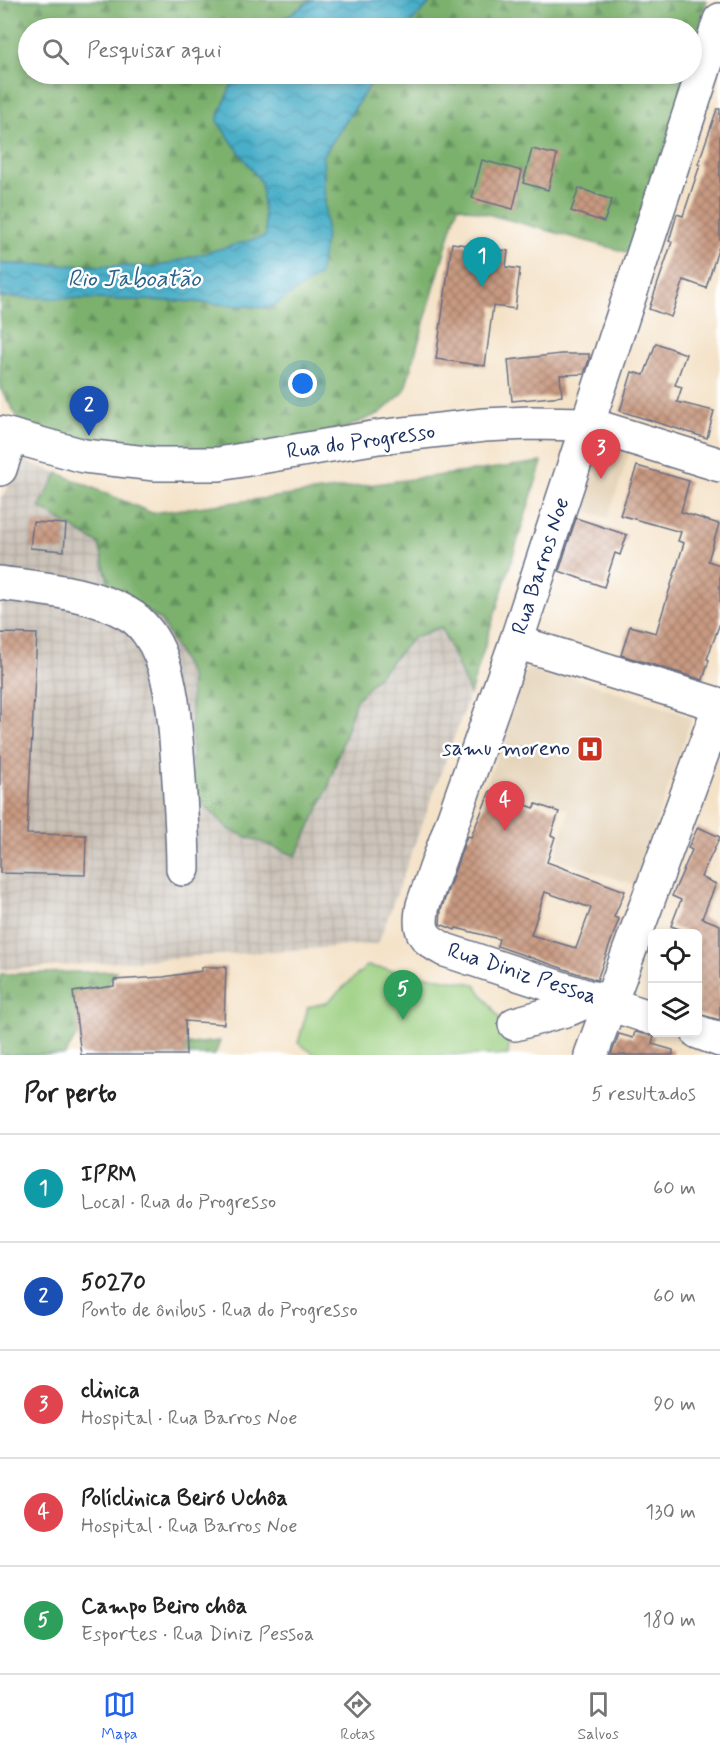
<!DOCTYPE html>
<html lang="pt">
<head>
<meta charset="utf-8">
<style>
  body { margin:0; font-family:Mynerve,sans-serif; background:#f2f2f2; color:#222 }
  .controls { position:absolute; right:18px; bottom:18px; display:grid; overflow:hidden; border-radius:9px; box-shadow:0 3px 9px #0003 }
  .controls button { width:54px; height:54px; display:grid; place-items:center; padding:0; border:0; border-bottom:2px solid #e0e0e0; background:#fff; color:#222; font:30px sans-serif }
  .you { position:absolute; left:303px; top:384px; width:21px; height:21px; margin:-15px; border:4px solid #fff; border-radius:50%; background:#1a73e8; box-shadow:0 0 0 9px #1a73e833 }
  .badge { display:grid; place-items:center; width:39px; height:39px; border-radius:50%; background:#2563eb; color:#fff; font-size:20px; font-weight:700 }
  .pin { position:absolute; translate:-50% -50px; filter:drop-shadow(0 2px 3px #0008) }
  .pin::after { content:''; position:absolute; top:32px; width:21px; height:18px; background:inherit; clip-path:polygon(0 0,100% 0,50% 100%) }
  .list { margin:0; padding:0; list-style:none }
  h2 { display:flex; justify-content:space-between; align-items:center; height:78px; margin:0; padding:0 24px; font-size:26px }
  h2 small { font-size:20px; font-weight:400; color:#767676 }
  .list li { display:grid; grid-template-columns:39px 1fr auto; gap:18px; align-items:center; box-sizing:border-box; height:108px; padding:0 24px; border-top:2px solid #e0e0e0 }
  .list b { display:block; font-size:22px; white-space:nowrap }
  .list p { margin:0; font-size:20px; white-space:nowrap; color:#767676 }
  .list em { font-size:20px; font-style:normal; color:#767676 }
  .icon { flex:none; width:33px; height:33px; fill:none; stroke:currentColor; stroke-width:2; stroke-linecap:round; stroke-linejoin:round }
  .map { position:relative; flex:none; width:720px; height:1055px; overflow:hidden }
  .search { position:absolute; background:#fff; box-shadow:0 3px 9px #0003; left:18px; right:18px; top:18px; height:66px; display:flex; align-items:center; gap:15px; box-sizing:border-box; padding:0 21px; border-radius:33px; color:#767676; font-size:22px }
  .sheet { height:618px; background:#fff }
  nav { display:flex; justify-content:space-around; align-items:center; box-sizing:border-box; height:84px; border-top:2px solid #e0e0e0; background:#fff; font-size:16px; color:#767676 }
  nav a { display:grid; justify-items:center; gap:3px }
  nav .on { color:#2563eb }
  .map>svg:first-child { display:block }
  .built { fill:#e3d1b6 }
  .industrial { fill:url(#industrial-grid) }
  .forest { fill:url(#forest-firs); stroke:#4b7066; stroke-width:1.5 }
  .pitch { fill:#9ace7e; stroke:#5a7e6e; stroke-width:1.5 }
  .water { fill:url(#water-waves); stroke:#326f93; stroke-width:1.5 }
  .building { fill:url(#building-cross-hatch); fill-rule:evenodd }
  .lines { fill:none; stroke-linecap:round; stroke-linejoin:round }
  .minor-casing { stroke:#676e83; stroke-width:36 }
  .minor { stroke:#fff; stroke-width:33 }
  .labels { text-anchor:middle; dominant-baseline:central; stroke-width:5; stroke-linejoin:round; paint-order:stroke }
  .street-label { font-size:22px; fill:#1b2f5e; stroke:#fff }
  .poi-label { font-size:22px; fill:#1b2f5e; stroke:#fff; text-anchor:end }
  .water-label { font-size:24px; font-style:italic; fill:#2d6288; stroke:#fff }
</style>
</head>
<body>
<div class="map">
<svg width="720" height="1055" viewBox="0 0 720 1055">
  <defs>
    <pattern id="industrial-grid" width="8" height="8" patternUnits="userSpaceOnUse" patternTransform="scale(1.5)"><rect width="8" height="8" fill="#cbc3b8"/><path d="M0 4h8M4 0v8" fill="none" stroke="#aea8a1"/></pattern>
    <pattern id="forest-firs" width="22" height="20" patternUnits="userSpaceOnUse" patternTransform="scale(1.5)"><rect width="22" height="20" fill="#7bb16d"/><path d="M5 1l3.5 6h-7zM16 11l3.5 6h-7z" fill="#64905d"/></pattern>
    <pattern id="water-waves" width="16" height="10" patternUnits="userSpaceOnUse" patternTransform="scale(1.5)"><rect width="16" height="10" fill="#48afc8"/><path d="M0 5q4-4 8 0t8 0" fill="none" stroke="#3b8fa6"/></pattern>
    <pattern id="building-cross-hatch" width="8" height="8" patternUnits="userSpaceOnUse" patternTransform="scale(1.5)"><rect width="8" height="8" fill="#c99a81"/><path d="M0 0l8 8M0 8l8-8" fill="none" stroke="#a27e6d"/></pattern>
  </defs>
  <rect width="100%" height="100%" fill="#fff"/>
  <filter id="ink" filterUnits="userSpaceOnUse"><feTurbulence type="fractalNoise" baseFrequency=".0167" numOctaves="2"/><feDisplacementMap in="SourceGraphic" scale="12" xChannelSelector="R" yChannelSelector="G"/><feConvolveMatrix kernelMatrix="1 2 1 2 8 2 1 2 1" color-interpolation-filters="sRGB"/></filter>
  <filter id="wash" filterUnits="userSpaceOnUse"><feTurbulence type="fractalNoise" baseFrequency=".008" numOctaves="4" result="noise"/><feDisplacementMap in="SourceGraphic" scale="24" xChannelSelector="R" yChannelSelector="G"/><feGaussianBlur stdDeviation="1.35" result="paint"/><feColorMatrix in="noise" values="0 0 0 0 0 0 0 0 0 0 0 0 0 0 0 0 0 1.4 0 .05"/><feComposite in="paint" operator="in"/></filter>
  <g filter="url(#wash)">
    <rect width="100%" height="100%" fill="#f4e2c7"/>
    <g class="built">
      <polygon points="595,442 630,452 608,518 572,507"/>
      <polygon points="528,663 692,717 635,885 555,858 569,810 488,781"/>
    </g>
    <polygon class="industrial" points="15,458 67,476 104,510 167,595 190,675 193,794 230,830 296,856 327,791 356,700 413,638 441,626 470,694 378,944 0,970 0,498 6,493"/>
    <g class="forest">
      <polygon points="0,0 312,0 269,28 28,28 28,74 236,74 217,121 261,182 267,236 156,267 0,264"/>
      <polygon points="433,0 707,0 692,56 692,28 408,28 416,17"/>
      <polygon points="377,74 686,74 640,236 626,252 458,206 404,392 380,413 332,434 156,457 24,428 0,388 0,297 181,301 270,308 326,234 323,156"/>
      <polygon points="542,462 470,694 441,627 413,638 356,700 327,791 296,856 230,830 193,794 190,675 161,620 109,587 99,544 39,507 58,473 152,513"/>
      <polygon points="116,971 65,1055 0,1055 0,974"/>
      <polygon points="220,1041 215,1055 92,1055"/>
    </g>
    <polygon class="pitch" points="367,966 475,984 510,1033 508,1055 316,1055 298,1043 308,1007 326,1003"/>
    <g class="water">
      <polygon points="312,0 433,0 416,17 408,28 269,28"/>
      <polygon points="236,74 377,74 323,156 326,234 319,276 270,308 181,301 0,297 0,264 156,267 266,236 261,182 217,121"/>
    </g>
    <g id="blocks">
      <g class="building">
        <polygon points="717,109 720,109 720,243 706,288 684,280 671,317 649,309 672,242 669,241 677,214 683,216 700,165 698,164"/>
        <polygon points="532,149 557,155 548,190 523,183"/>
        <polygon points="482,160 522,171 513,209 472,198"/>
        <polygon points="579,188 612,200 604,222 571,211"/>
        <polygon points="452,243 508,251 506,267 520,269 515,309 493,306 485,366 436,359"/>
        <polygon points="656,343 686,354 675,385 682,387 677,402 714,411 707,438 620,411 632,372 644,375"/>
        <polygon points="561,354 589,354 589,360 584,374 560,375 562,396 512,401 508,360"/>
        <polygon points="637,466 689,481 681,512 719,524 708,561 720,565 720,623 707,659 709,660 703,680 621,655 630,626 656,633 684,543 678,541 681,532 620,515"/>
        <polygon points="576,518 627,535 620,555 615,553 604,587 559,571"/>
        <polygon points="33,522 66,524 64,551 30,548"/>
        <polygon points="0,633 37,634 27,834 86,835 85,875 0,873"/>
        <path d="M490,791L534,808L536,804L559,812L551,835L555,837L547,862L625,891L614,917L619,919L597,980L497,946L499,939L456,928L455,930L440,924L441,910L467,836L471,837ZM545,892L591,908L576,948L531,935Z"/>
        <polygon points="698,827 720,837 701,877 716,884 702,918 720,925 720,1020 698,1014 698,933 690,933 671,926 681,900 672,896 692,850 688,848"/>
        <polygon points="202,967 226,967 224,1024 185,1021 186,1055 81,1055 73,992 114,986 114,980 163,977 202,971"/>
        <polygon points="635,1032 654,1036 652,1044 673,1050 673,1055 611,1055 619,1034 633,1038"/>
      </g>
    </g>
  </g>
  <g filter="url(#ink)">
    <use href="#blocks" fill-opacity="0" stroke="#676e83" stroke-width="1.5"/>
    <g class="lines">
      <defs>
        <g id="minor">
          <polyline points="0,433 84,456 155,464 219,464 378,437 484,425 531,423 588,424 720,465"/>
          <polyline points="0,469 11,436"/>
          <path d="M0,583C42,589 90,592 128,614C143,622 155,641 161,657C174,691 175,729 178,764C180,799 183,834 183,869"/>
          <polyline points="516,642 720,705"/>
          <path d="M652,1018L445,950C422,938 418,931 423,905L516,642L720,20"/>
          <polyline points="515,1024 569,1009 594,998"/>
          <polyline points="698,1032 720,1040"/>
          <polyline points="591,1055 720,705"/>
        </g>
      </defs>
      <use href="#minor" class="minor-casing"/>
      <use href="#minor" class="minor"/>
    </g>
  </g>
  <defs>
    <symbol id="hospital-square" viewBox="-11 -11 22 22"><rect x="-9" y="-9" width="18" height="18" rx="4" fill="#c8321e" stroke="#fff"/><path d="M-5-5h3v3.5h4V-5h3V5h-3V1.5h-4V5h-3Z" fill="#fff"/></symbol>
  </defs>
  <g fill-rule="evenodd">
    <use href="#hospital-square" x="575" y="734" width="30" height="30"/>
  </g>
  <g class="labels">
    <g class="street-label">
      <text transform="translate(361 442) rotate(-8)">Rua do Progresso</text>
      <text transform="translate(541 566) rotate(-72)">Rua Barros Noe</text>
      <text transform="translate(522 974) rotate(18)">Rua Diniz Pessoa</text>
    </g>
    <g class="poi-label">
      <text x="570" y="749">samu moreno</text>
    </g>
    <g class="water-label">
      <text x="134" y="279">Rio Jaboatão</text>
    </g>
  </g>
</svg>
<div class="controls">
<button><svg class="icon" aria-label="locate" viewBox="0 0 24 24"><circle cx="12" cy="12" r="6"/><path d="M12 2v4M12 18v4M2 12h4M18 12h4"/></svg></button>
<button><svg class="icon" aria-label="layers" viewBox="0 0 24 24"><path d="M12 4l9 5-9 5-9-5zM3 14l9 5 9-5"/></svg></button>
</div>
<div class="you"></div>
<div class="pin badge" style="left:482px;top:287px;background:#0f9aa8">1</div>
<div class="pin badge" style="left:89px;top:436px;background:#1a4fb4">2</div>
<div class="pin badge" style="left:601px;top:479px;background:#e0444e">3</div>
<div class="pin badge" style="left:505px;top:831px;background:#e0444e">4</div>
<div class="pin badge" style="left:403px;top:1020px;background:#2e9e5b">5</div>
<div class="search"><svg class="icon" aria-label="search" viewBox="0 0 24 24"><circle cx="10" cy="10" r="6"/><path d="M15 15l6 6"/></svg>Pesquisar aqui</div>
</div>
<section class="sheet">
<h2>Por perto<small>5 resultados</small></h2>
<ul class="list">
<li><span class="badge" style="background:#0f9aa8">1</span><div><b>IPRM</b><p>Local · Rua do Progresso</p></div><em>60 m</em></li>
<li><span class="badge" style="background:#1a4fb4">2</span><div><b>50270</b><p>Ponto de ônibus · Rua do Progresso</p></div><em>60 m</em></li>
<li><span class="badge" style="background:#e0444e">3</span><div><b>clinica</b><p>Hospital · Rua Barros Noe</p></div><em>90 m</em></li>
<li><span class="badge" style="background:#e0444e">4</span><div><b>Políclinica Beiró Uchôa</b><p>Hospital · Rua Barros Noe</p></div><em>130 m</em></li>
<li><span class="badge" style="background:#2e9e5b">5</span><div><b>Campo Beiro chôa</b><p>Esportes · Rua Diniz Pessoa</p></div><em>180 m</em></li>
</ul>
</section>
<nav>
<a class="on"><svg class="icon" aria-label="map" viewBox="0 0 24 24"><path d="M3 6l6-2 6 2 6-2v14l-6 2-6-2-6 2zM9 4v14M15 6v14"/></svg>Mapa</a>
<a><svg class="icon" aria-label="directions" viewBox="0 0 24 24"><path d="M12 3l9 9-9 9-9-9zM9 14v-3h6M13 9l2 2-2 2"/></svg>Rotas</a>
<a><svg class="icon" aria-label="saved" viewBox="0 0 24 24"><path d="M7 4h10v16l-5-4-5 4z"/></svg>Salvos</a>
</nav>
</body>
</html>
